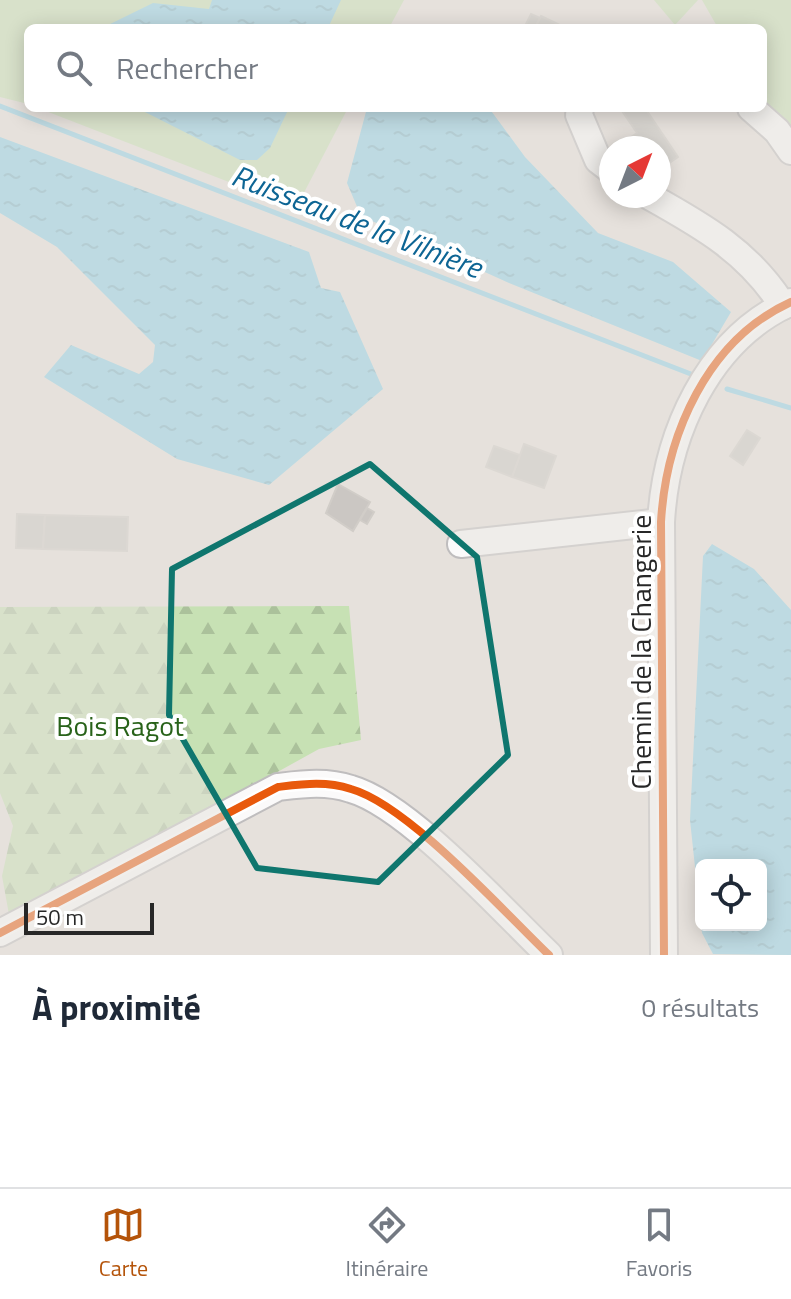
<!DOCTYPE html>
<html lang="fr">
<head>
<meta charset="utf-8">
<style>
  body { margin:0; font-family:"Titillium Web",sans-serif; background:#f6f6f7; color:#1f2937 }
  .controls { position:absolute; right:24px; bottom:24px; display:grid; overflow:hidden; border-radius:12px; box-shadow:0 4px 20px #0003 }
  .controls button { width:72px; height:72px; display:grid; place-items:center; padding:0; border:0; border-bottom:2px solid #e0e1e3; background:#fff; color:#1f2937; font:40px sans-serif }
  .compass { position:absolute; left:599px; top:136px; width:72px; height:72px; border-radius:50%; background:#fff; box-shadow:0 4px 20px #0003; rotate:42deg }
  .scale { position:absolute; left:24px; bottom:20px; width:130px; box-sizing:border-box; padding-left:8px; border:4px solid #272727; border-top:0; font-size:22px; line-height:28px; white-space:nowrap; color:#272727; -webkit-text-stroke:6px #fff; paint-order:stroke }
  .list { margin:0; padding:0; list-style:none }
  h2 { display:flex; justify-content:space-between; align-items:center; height:104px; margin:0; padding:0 32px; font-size:34px }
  h2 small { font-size:26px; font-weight:400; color:#747a83 }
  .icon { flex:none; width:44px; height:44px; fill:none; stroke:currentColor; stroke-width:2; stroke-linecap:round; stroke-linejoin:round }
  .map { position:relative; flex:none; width:791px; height:955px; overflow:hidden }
  .search { position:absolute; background:#fff; box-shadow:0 4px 20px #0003; left:24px; right:24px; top:24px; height:88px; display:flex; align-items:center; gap:20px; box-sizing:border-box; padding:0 28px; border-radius:12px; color:#747a83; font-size:30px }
  .sheet { height:232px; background:#fff }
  nav { display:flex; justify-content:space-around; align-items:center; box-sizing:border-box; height:112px; border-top:2px solid #e0e1e3; background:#fff; font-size:22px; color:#747a83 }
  nav a { display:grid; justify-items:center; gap:4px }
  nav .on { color:#b45309 }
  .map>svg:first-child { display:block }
  .grass { fill:#c7e1b4 }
  .forest { fill:url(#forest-firs) }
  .water { fill:url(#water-ripples); fill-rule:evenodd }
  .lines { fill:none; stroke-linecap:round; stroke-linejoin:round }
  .stream { stroke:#8ed1e8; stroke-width:5 }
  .building { fill:#cbc7c3; stroke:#d1cdc8; stroke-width:2 }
  .minor-casing { stroke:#bfbdbe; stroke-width:30 }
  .minor { stroke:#fbfafa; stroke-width:26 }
  .cycleway-casing { stroke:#fff; stroke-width:13 }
  .cycleway { stroke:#e8590c; stroke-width:8 }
  .marked { fill:none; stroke:#0f766e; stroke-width:6; stroke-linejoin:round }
  .labels { text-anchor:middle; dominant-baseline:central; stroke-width:8; stroke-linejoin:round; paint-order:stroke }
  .street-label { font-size:28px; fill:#272727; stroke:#fff }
  .park-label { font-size:28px; fill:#286219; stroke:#fff }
  .water-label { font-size:30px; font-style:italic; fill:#0d6594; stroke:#fff }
</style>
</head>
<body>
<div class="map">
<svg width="791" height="955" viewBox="0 0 791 955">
  <defs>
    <pattern id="forest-firs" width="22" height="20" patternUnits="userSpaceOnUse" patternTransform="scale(2)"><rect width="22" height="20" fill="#c7e1b4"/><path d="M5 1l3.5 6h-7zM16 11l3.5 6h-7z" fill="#abc19b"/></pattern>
    <pattern id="water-ripples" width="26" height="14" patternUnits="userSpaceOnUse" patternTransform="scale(2)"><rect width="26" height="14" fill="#8ed1e8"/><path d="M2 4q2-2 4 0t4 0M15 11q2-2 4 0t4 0" fill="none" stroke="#7ab3c7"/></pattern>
  </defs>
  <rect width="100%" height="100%" fill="#e6e1dc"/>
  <g class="grass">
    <polygon points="0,0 404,0 389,28 28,28 28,104 0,97"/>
    <polygon points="654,0 698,0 675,25"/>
    <polygon points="702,0 791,0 791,141 763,101 763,28 718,28"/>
    <polygon points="38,108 348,108 296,208"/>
  </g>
  <polygon class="forest" points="349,606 361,740 319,749 10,920 2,876 13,826 0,793 0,607"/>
  <g class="water">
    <polygon points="212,0 341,0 328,28 102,28 153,3 209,9"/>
    <polygon points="137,108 289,108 270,148 257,160 240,160"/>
    <polygon points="367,108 489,108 525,157 598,233 673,262 731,312 702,361 509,283 361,216 347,183"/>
    <polygon points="0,137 309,252 321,288 340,292 383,389 269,485 177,459 44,377 71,345 139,374 153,362 155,345 57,247 0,213"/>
    <path d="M712,544L754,569L791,610V955L713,954L702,933L690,820L703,556ZM701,865H761V925H701Z"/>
  </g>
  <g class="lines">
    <g class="stream">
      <polyline points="0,106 696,376"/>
      <polyline points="727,389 791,408"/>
    </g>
  </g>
  <g class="building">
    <polygon points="531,14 540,18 535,28 524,28"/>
    <polygon points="541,16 566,28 535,28"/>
    <polygon points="620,108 645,108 678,157 659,170 659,148 614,148 637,133"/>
    <polygon points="747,430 760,438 743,465 730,456"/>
    <polygon points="524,444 556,456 544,488 512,477"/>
    <polygon points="494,446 520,455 512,477 486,467"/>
    <polygon points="338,484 370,502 353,531 326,513"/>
    <polygon points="367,508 374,512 367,524 360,520"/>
    <polygon points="17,514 45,515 43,549 16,548"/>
    <polygon points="45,515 128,517 127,551 43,549"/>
  </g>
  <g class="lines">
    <defs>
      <g id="minor">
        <polyline points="580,108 579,115 598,160 611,170"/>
        <polyline points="751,108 777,131 791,151"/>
        <path d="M649,196C703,226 749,252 783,306"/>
        <polyline points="461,544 661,522"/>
        <path d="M0,933L278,787C304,784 326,781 351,789C408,805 503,911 549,955"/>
        <path d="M664,955L661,522C666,435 707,340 791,302"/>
      </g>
    </defs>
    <use href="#minor" class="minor-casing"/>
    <use href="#minor" class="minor"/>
    <defs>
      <g id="cycleway">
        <path d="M0,933L278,787C304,784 326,781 351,789C408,805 503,911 549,955"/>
        <path d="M664,955L661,522C666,435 707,340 791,302"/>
      </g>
    </defs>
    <use href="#cycleway" class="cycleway-casing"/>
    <use href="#cycleway" class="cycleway"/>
  </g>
  <path d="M0 0H791V955H0ZM370,464L477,557L508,755L378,882L257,868L169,715L172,569Z" fill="#e6e1dc" fill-opacity=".55" fill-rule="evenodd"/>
  <path class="marked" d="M370,464L477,557L508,755L378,882L257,868L169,715L172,569Z"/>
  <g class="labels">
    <g class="street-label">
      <text transform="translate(640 652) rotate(-90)">Chemin de la Changerie</text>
    </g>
    <g class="park-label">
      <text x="120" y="725">Bois Ragot</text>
    </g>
    <g class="water-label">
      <text transform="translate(357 221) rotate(21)">Ruisseau de la Vilnière</text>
    </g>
  </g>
</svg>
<div class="controls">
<button><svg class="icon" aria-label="locate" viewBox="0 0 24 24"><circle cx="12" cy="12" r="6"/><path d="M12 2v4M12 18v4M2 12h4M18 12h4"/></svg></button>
</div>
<svg class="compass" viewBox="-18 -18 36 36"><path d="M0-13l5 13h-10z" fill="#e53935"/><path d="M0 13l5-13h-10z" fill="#747a83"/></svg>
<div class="scale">50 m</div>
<div class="search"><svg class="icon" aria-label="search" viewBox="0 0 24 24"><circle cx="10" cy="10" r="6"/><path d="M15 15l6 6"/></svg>Rechercher</div>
</div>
<section class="sheet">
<h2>À proximité<small>0 résultats</small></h2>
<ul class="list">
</ul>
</section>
<nav>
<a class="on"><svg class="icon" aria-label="map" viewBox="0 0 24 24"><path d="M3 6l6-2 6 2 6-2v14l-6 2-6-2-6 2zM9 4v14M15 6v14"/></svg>Carte</a>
<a><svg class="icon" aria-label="directions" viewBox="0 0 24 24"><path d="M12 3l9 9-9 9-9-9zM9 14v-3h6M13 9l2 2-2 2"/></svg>Itinéraire</a>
<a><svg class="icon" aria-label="saved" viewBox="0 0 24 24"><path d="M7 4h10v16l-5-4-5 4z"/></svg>Favoris</a>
</nav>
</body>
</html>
